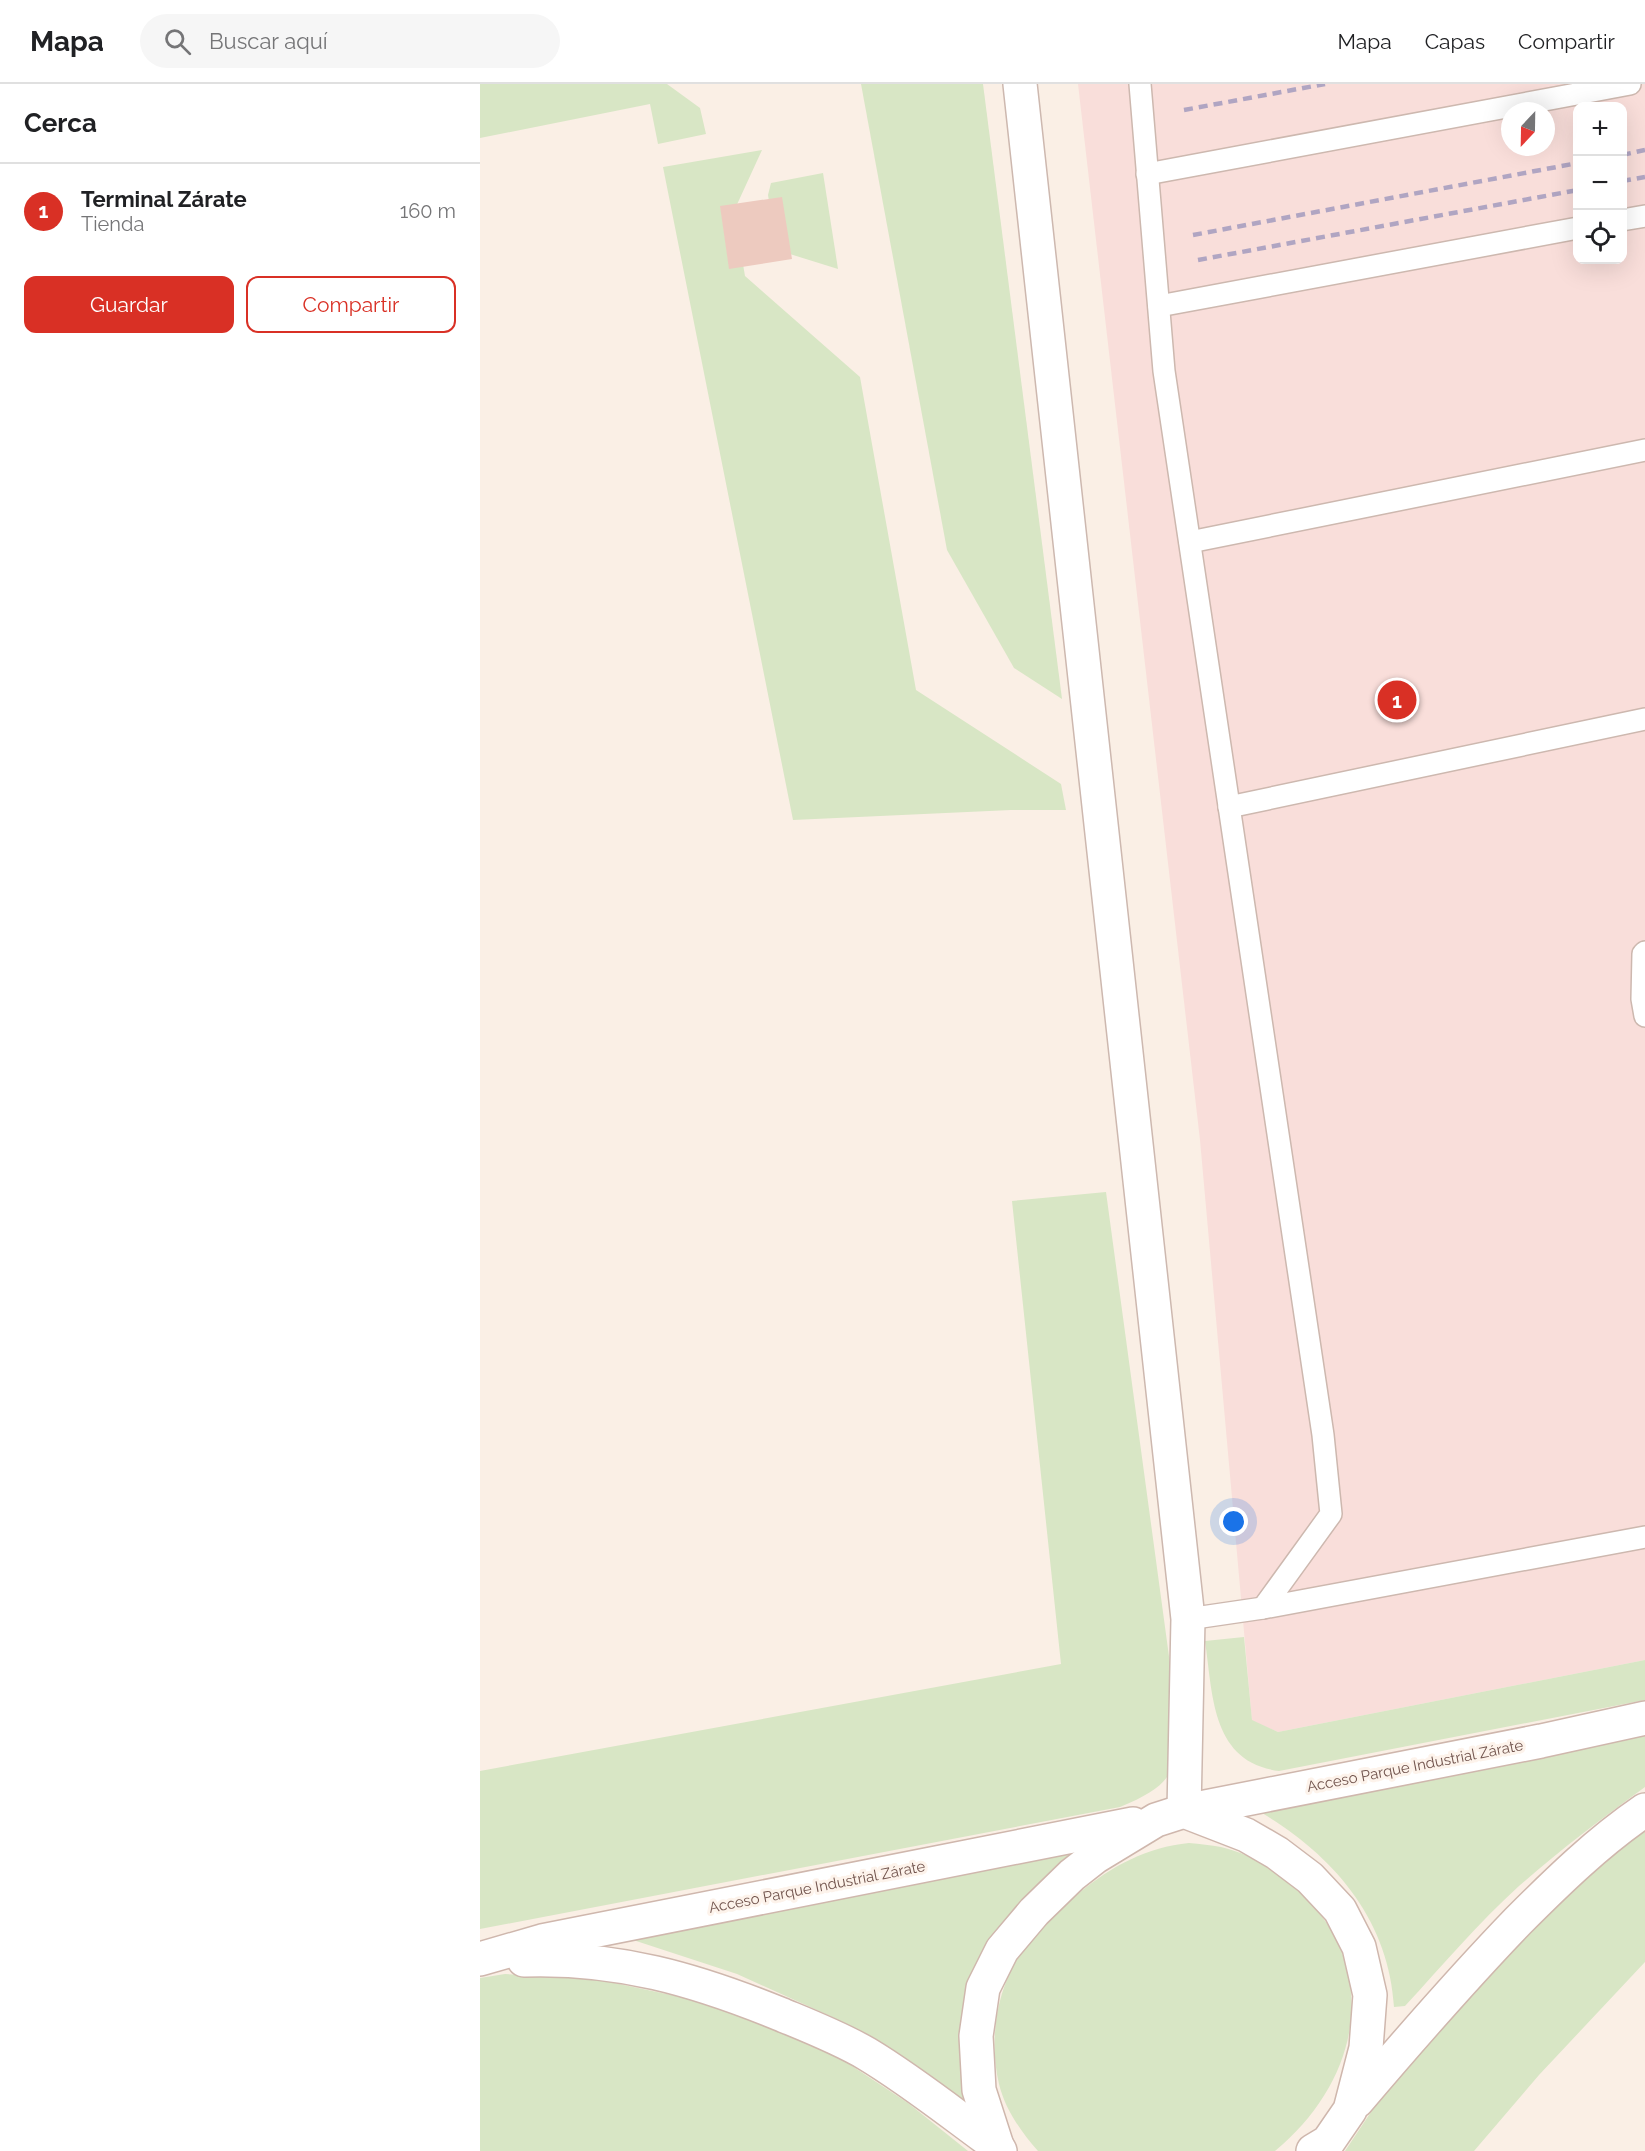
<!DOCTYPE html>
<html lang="es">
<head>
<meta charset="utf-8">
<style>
  body { margin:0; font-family:Raleway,sans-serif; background:#f6f6f6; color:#202124 }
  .controls { position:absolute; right:18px; top:18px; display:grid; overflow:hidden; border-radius:12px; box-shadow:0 6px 24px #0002 }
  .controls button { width:54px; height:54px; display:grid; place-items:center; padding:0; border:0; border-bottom:2px solid #e0e0e0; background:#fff; color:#202124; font:30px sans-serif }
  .compass { position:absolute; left:1021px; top:18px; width:54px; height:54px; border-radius:50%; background:#fff; box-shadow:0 6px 24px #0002; rotate:202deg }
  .you { position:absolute; left:754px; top:1438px; width:21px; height:21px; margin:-15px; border:4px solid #fff; border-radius:50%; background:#1a73e8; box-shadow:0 0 0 9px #1a73e833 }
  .badge { display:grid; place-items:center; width:39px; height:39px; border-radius:50%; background:#d93025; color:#fff; font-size:20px; font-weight:700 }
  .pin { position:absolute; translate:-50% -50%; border:3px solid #fff; box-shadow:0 2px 6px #0006 }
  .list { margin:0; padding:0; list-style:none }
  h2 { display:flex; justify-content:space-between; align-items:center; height:78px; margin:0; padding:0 24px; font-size:26px }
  h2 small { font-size:20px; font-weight:400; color:#757577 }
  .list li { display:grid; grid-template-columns:39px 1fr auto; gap:18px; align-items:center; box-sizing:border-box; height:96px; padding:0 24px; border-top:2px solid #e0e0e0 }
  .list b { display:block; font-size:22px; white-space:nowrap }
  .list p { margin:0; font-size:20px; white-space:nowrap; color:#757577 }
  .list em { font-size:20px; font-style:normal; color:#757577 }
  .actions { display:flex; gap:12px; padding:18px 24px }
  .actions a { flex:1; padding:14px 0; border:2px solid #d93025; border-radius:12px; text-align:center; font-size:21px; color:#d93025 }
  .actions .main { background:#d93025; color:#fff }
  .icon { flex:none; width:33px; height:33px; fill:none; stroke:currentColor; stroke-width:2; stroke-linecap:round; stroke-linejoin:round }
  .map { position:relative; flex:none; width:1165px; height:2067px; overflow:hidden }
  header { display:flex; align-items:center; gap:36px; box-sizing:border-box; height:84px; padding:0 30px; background:#fff; border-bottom:2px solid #e0e0e0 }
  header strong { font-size:28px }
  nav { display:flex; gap:33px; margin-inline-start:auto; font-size:21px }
  .search { width:420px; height:54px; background:#f6f6f6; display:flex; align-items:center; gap:15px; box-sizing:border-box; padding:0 21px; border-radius:33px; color:#757577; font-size:22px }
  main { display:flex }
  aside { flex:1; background:#fff }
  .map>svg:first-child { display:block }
  .commercial { fill:#f9deda; fill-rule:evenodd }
  .green { fill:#d8e6c5 }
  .building { fill:#edcabf }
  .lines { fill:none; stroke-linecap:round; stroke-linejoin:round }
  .lane-casing { stroke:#cdb8af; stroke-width:24 }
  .street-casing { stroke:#cdb8af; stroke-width:36 }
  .secondary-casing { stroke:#cfb7ad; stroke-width:36 }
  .lane { stroke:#fff; stroke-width:21 }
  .street { stroke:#fff; stroke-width:33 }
  .secondary { stroke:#fff; stroke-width:33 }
  .rail { stroke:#b0a5c2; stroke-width:4.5; stroke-dasharray:9 6; stroke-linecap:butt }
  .labels { text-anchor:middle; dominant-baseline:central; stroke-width:6; stroke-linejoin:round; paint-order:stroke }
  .street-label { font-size:15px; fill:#71544d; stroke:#fdf3eb }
</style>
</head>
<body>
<header>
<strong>Mapa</strong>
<div class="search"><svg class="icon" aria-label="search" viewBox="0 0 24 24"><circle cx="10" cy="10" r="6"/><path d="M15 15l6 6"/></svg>Buscar aquí</div>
<nav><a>Mapa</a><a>Capas</a><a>Compartir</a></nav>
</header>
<main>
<aside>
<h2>Cerca<small></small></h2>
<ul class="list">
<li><span class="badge">1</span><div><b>Terminal Zárate</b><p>Tienda</p></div><em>160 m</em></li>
</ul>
<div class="actions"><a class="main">Guardar</a><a>Compartir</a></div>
</aside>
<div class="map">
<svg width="1165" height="2067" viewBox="0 0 1165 2067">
  <rect width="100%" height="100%" fill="#faefe5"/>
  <path class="commercial" d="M598,0H1165V1576L798,1648L772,1637L720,1056ZM1098,22H1142V176H1098ZM1030,27H1066V63H1030Z"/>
  <g class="green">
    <polygon points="0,0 187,0 220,24 226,50 178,60 170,20 0,54"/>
    <polygon points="381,0 503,0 582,615 534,584 467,466"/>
    <polygon points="282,66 254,127 265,192 380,293 436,606 581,700 586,726 531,726 313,736 183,83"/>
    <polygon points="343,89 358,185 297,166 288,111 291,99"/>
    <path d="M626,1108L696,1624C696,1683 701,1698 640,1723L0,1845V1687L581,1580L532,1117Z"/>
    <path d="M764,1553L772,1636L798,1648L1165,1576V1616L799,1687C731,1678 733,1611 725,1557Z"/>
    <path d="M1165,1648V1703C1122,1734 1079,1767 1039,1802C998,1839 962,1882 925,1922L914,1923C909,1836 854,1772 782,1729Z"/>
    <polygon points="1165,1743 1165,1878 1059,1991 994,2067 865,2067 903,2010 1045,1850 1079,1816"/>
    <path d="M709,1759C720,1760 731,1761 741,1763C768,1769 797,1786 817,1805C904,1884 880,1997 795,2067H558C541,2048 525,2025 519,2000C509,1958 516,1908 539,1872C554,1847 576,1827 599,1809C632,1782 667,1763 709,1759Z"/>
    <path d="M603,1764L486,1906C477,1954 480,1980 490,2027L428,1978L393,1954L350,1932L257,1890L147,1854Z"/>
    <polygon points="25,1890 116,1895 219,1917 270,1936 357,1972 428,2019 488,2067 0,2067 0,1894"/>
  </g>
  <polygon class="building" points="302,113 312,175 249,185 240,122"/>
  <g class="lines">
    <defs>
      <g id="lane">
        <polyline points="660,0 684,287 843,1351 851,1430 783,1524"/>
        <polyline points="667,90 1150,0"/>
        <polyline points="1142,136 1165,132"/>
        <polyline points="679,222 1098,144"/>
        <polyline points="710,458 1165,366"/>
        <polyline points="749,723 1165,635"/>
        <polyline points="1165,868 1163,870 1162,915 1165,932"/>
        <polyline points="708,1535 783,1524 1165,1453"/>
      </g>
      <polyline id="street" points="540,0 708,1535 704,1727"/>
      <g id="secondary">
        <polyline points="705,1727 1061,1657 1165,1634"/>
        <polyline points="0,1875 62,1857 653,1740"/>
        <path d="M44,1876C138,1873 214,1895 300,1930C329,1942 360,1954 387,1970C432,1997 474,2031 517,2062"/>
        <path d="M877,2017C929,1956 982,1895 1038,1837C1078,1797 1118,1758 1165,1726"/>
        <polyline points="520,2067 517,2062 499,2006 496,1952 503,1904 522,1866 554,1828 592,1791 615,1773 676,1736 704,1727 766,1751 797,1769 830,1794 860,1826 879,1863 890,1911 886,1964 870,2026 848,2058 833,2067"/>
      </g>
    </defs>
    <use href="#lane" class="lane-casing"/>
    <use href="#street" class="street-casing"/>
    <use href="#secondary" class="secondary-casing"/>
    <use href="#lane" class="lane"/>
    <use href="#street" class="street"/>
    <use href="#secondary" class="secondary"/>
    <g class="rail">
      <polyline points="704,26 845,0"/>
      <polyline points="1142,71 1165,66"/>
      <polyline points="1142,97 1165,93"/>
      <polyline points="713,151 1098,79"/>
      <polyline points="718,176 1098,106"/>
    </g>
  </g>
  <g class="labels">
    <g class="street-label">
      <text transform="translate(935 1682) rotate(-11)">Acceso Parque Industrial Zárate</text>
      <text transform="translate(337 1803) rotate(-11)">Acceso Parque Industrial Zárate</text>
    </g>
  </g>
</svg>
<div class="controls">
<button>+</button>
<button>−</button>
<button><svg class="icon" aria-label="locate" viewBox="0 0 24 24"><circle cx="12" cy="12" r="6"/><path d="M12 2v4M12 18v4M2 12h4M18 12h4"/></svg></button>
</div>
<svg class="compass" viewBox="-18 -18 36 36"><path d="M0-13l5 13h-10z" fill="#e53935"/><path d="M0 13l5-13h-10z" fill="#757577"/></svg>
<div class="you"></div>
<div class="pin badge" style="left:917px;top:616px">1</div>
</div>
</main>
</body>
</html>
